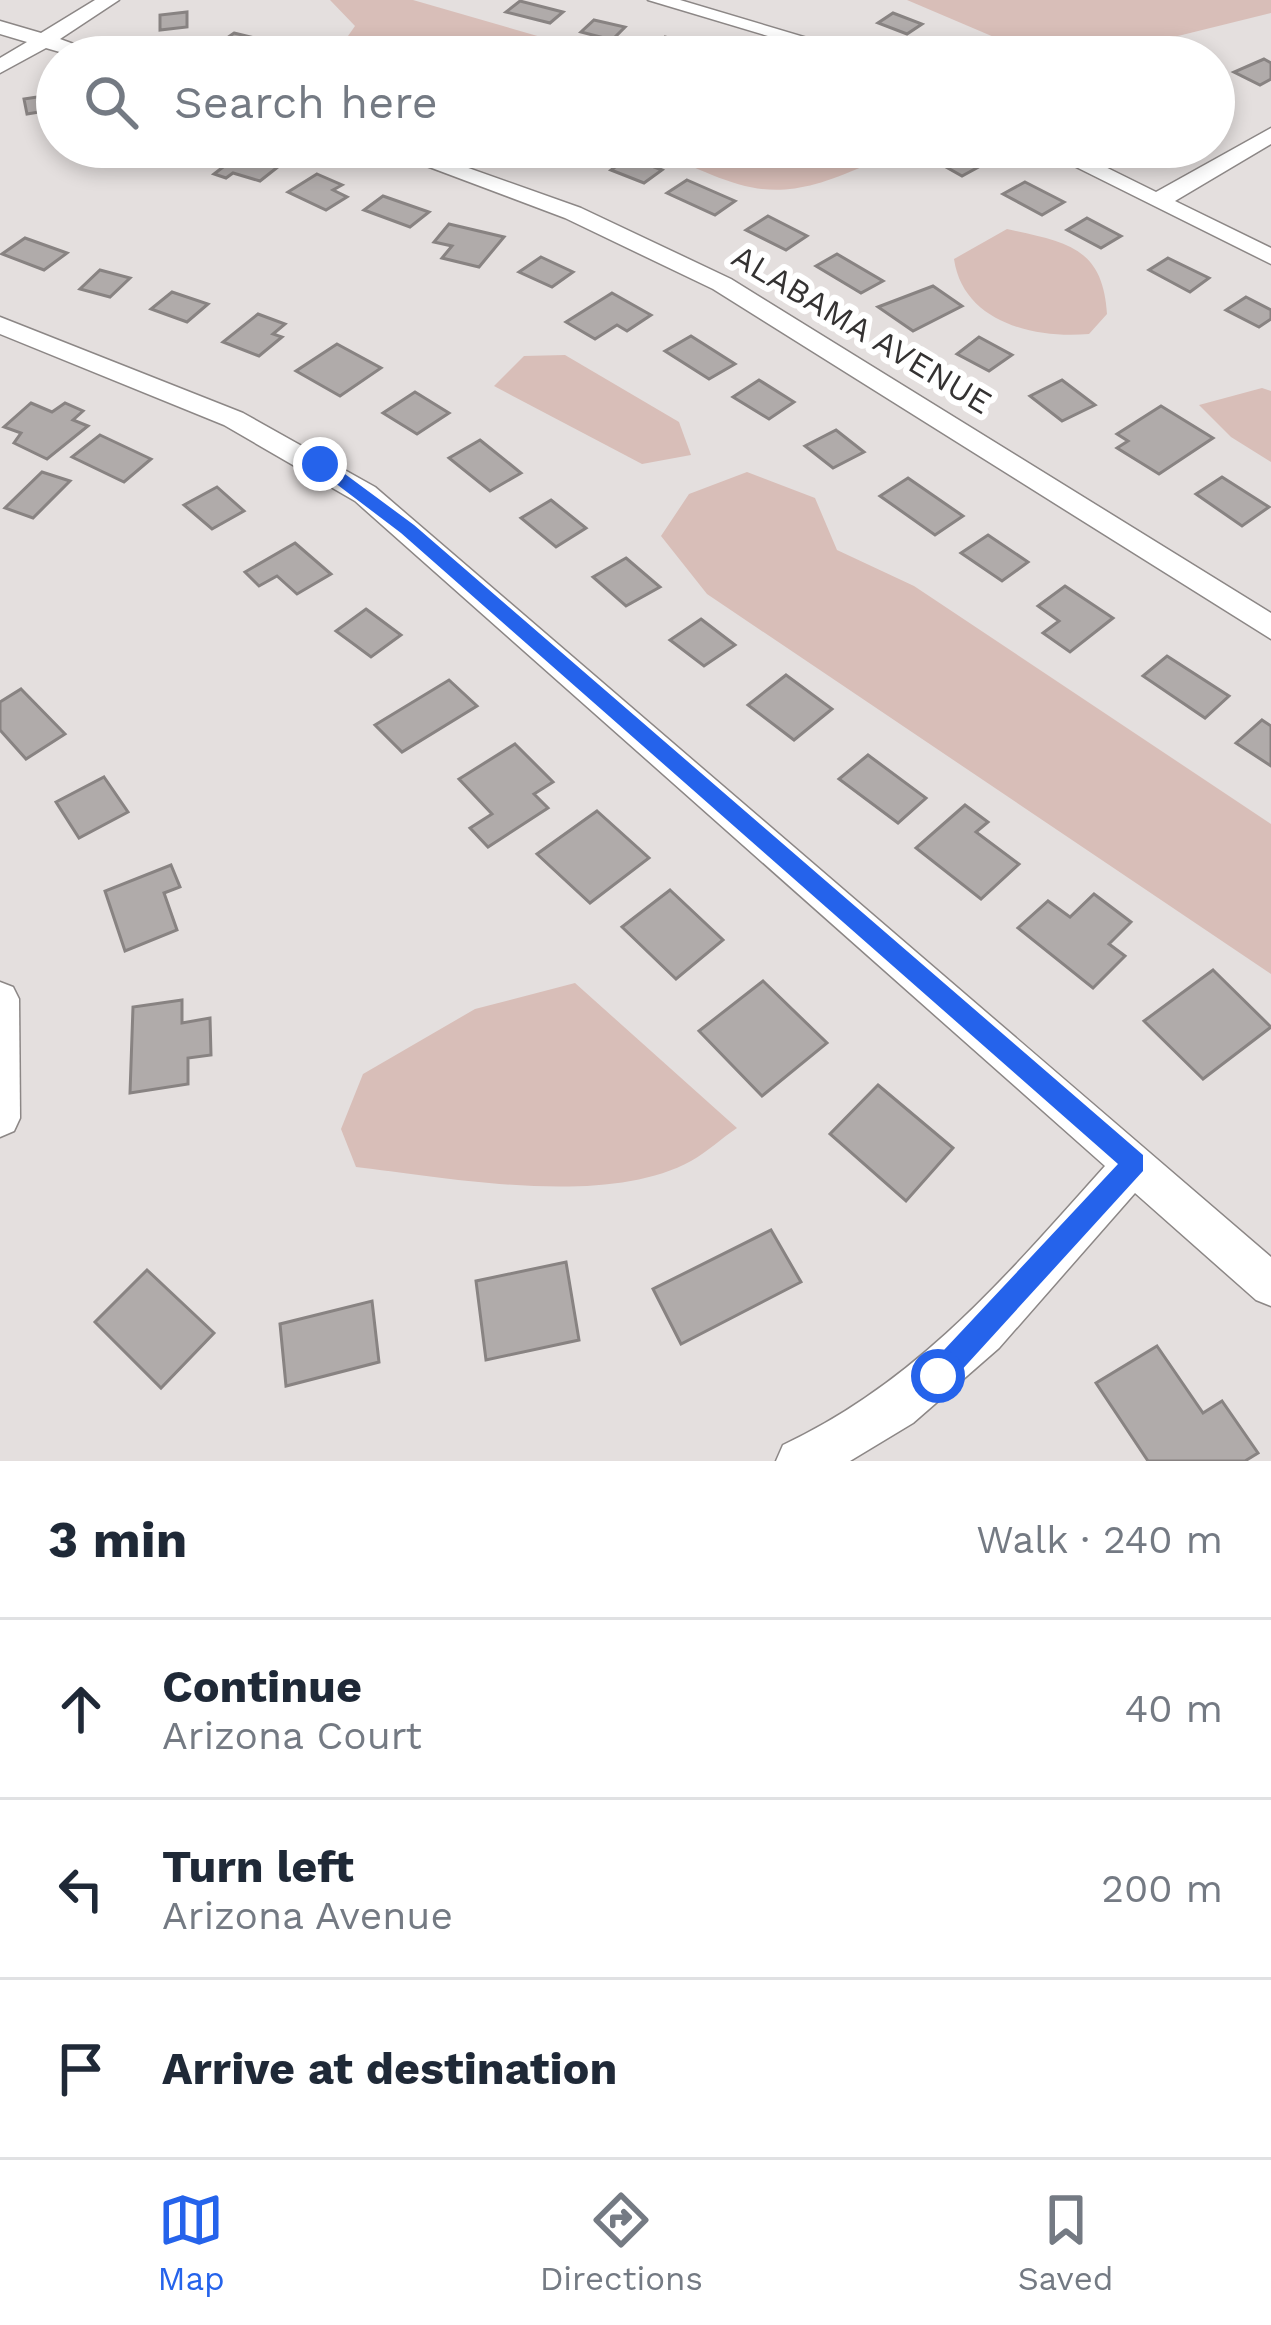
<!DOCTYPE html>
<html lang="en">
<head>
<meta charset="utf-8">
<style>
  body { margin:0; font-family:"Work Sans",sans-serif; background:#f2f2f3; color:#1f2937 }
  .stop { position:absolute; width:36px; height:36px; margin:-27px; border:9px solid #2563eb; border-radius:50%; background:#fff }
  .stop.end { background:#2563eb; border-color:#fff; box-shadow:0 3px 12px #0008 }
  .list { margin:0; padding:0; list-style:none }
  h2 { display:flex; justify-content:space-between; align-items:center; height:156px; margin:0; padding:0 48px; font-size:51px }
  h2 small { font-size:39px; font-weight:400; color:#747a83 }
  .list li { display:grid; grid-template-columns:78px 1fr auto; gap:36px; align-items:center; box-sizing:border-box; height:180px; padding:0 48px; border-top:3px solid #e0e1e3 }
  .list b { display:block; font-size:45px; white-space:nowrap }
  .list p { margin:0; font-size:39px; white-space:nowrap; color:#747a83 }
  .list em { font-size:39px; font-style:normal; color:#747a83 }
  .icon { flex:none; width:66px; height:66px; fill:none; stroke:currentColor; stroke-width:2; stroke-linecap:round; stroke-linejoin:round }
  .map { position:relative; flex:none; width:1271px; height:1461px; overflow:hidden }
  .search { position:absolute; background:#fff; box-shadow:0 6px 18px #0003; left:36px; right:36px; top:36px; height:132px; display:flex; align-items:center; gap:30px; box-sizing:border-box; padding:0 42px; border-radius:66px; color:#747a83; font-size:45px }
  .sheet { height:696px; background:#fff }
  nav { display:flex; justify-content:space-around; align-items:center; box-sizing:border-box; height:168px; border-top:3px solid #e0e1e3; background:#fff; font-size:33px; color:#747a83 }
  nav a { display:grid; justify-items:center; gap:6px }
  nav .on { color:#2563eb }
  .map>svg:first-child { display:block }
  .green { fill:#d8beb8 }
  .building { fill:#b0abaa; stroke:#888382; stroke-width:3 }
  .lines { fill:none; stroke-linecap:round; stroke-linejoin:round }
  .street-casing { stroke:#8c8786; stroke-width:3 }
  .street { fill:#fff; fill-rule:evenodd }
  .route { fill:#2563eb }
  .labels { text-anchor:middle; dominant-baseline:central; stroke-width:12; stroke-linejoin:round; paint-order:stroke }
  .street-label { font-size:33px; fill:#343232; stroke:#fff }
</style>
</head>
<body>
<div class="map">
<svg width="1271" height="1461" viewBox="0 0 1271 1461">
  <rect width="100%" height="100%" fill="#e4dfde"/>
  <g class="green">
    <polygon points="330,0 413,0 610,57 375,57 341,46 355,26"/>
    <polygon points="907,0 1271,0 1271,13 1093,57 1041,57"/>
    <path d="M646,147H864L866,165C765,211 742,186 646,147Z"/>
    <path d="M1007,229C1065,242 1103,246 1107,314L1089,334C1034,339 963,322 954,259Z"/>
    <polygon points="565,355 679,422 691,455 642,464 494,386 524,356"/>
    <polygon points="1262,388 1271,391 1271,462 1231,437 1199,405"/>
    <polygon points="747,472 815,498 837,550 914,586 1271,824 1271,974 707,594 661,536 689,494"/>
    <path d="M575,983L737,1128C722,1138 707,1152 691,1161C605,1208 451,1178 356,1167L341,1129L363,1074L475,1009Z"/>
  </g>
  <g class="building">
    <polygon points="520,1 563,12 550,23 506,12"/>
    <polygon points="187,12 187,27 160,30 160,15"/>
    <polygon points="893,13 922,24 907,34 878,23"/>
    <polygon points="594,20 625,27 612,40 581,32"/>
    <polygon points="234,33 263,40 247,53 217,45"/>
    <polygon points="665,37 691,44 679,55 653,48"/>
    <polygon points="1264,59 1271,63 1271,79 1260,85 1234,72"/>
    <polygon points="57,94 57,109 27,114 24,99"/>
    <polygon points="954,148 984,164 962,176 932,159"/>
    <polygon points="240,154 279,166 260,181 233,173 226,178 214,174"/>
    <polygon points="629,157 662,170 644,183 611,170"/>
    <polygon points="317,174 342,185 333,190 347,197 326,210 288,192"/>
    <polygon points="687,180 735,201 715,215 667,193"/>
    <polygon points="1025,182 1064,202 1042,215 1003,194"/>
    <polygon points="383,196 429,212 410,227 364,210"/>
    <polygon points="768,216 807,236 786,250 746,230"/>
    <polygon points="1087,218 1121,236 1101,248 1067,230"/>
    <polygon points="449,224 504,237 479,267 442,258 452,246 434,242"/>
    <polygon points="25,238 67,253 44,270 2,254"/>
    <polygon points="837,254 883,281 861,293 816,266"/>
    <polygon points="541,257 573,272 552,287 519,272"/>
    <polygon points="1168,258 1209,278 1190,292 1149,270"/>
    <polygon points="100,270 130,278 110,297 80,289"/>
    <polygon points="933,286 962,306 913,331 878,307"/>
    <polygon points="172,292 208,304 187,322 151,309"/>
    <polygon points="612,293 651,315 627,331 617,325 595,339 566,322"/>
    <polygon points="1246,297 1271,310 1271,319 1259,327 1226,310"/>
    <polygon points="258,314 285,324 273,334 282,337 259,356 223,342"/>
    <polygon points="691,336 735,364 709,379 665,351"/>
    <polygon points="979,337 1012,355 989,371 957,354"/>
    <polygon points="337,344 381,368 340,396 296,371"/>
    <polygon points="759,380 794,402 769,419 733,397"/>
    <polygon points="1062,380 1095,405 1062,421 1030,396"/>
    <polygon points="415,392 449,413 417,434 383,413"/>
    <polygon points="31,403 52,412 65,403 83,411 73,420 88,426 47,459 14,443 21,433 4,427"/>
    <polygon points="1161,406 1213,438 1159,474 1117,448 1128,441 1117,434"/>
    <polygon points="836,430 864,452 833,468 805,446"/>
    <polygon points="100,435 151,459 124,482 72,457"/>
    <polygon points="480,440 521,473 490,491 449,458"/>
    <polygon points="42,472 70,481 33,518 5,508"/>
    <polygon points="1222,477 1269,507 1242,526 1196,494"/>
    <polygon points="908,478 963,516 935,535 880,496"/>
    <polygon points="217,487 244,511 212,529 184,505"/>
    <polygon points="551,500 586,528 556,547 521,518"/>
    <polygon points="988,535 1028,562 1002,581 961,553"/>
    <polygon points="295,543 331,574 297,594 277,576 259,586 245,572"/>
    <polygon points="626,558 660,587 626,606 593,577"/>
    <polygon points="1065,586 1113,618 1070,652 1043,633 1059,621 1038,606"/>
    <polygon points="366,609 401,635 371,657 336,631"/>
    <polygon points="701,619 735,645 704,666 670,640"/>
    <polygon points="1167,656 1229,696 1205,718 1143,676"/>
    <polygon points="786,675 832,709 794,740 748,705"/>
    <polygon points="449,680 477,706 402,752 375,725"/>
    <polygon points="21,689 65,734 26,759 0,730 0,702"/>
    <polygon points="1262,720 1271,726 1271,766 1236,743"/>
    <polygon points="515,744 553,782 534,794 548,808 488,847 470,828 492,814 459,779"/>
    <polygon points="868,755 926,798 898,823 839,779"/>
    <polygon points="104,777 128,812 79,838 56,802"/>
    <polygon points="965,805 988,822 976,832 1019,864 981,899 916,848"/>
    <polygon points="597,811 649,858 590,903 537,854"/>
    <polygon points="171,865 180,887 164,893 177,930 125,951 105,891"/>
    <polygon points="670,890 723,940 676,979 622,927"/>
    <polygon points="1094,894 1131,922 1109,944 1125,956 1093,988 1018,928 1048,901 1070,917"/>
    <polygon points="1213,970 1271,1027 1203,1079 1144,1021"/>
    <polygon points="763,981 827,1043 762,1096 699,1031"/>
    <polygon points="182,1000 182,1023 210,1018 211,1055 188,1058 188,1084 130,1093 133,1007"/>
    <polygon points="878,1085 953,1148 906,1201 830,1134"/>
    <polygon points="771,1230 801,1282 681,1344 653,1289"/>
    <polygon points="566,1262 579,1340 486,1360 476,1281"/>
    <polygon points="147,1270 214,1333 161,1388 95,1322"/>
    <polygon points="372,1301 379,1362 286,1386 280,1324"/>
    <polygon points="1157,1346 1203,1413 1222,1401 1258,1453 1245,1461 1148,1461 1096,1383"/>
  </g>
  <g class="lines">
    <defs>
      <g id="street">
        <polygon points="95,0 119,0 60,39 109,57 77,57 46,48 0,73 0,58 27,42 0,34 0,21 41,33"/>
        <polygon points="648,0 680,0 871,57 838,57"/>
        <polygon points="1271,128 1271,144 1175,201 1271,248 1271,264 1036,147 1065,147 1156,192"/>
        <polygon points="376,147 409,147 581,208 731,279 1271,613 1271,639 713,289 565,218"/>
        <path d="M0,317L243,413L375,487L1271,1257V1306L1256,1300L1135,1193L999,1348L913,1423L850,1461H776L783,1445C918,1382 1007,1275 1105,1166L355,501L224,425L0,334Z"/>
        <polygon points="0,982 13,987 19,999 20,1118 14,1131 0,1137"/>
      </g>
    </defs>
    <use href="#street" class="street-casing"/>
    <use href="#street" class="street"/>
  </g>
  <polygon class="route" points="314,460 326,460 414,525 1143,1155 1143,1171 948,1385 929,1385 929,1366 1118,1164 401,533 314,467"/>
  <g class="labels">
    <g class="street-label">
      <text transform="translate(862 329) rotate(31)">ALABAMA AVENUE</text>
    </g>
  </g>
</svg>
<div class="stop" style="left:938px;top:1376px"></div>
<div class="stop end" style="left:320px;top:464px"></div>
<div class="search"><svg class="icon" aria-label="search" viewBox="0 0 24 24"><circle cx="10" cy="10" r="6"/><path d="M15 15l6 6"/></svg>Search here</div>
</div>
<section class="sheet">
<h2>3 min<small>Walk · 240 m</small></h2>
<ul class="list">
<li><svg class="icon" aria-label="ahead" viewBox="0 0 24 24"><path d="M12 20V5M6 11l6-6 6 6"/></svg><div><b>Continue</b><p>Arizona Court</p></div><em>40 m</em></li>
<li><svg class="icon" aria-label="left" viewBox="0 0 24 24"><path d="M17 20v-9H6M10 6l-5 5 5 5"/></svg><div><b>Turn left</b><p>Arizona Avenue</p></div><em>200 m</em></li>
<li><svg class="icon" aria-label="arrive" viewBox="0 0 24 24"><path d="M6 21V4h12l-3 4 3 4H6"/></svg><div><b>Arrive at destination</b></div></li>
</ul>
</section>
<nav>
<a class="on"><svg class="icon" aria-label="map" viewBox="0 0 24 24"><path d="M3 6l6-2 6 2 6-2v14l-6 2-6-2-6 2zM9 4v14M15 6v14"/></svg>Map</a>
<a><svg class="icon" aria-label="directions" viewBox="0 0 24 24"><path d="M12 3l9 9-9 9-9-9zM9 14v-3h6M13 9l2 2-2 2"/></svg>Directions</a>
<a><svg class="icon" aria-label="saved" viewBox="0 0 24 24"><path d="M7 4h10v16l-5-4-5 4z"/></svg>Saved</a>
</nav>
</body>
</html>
